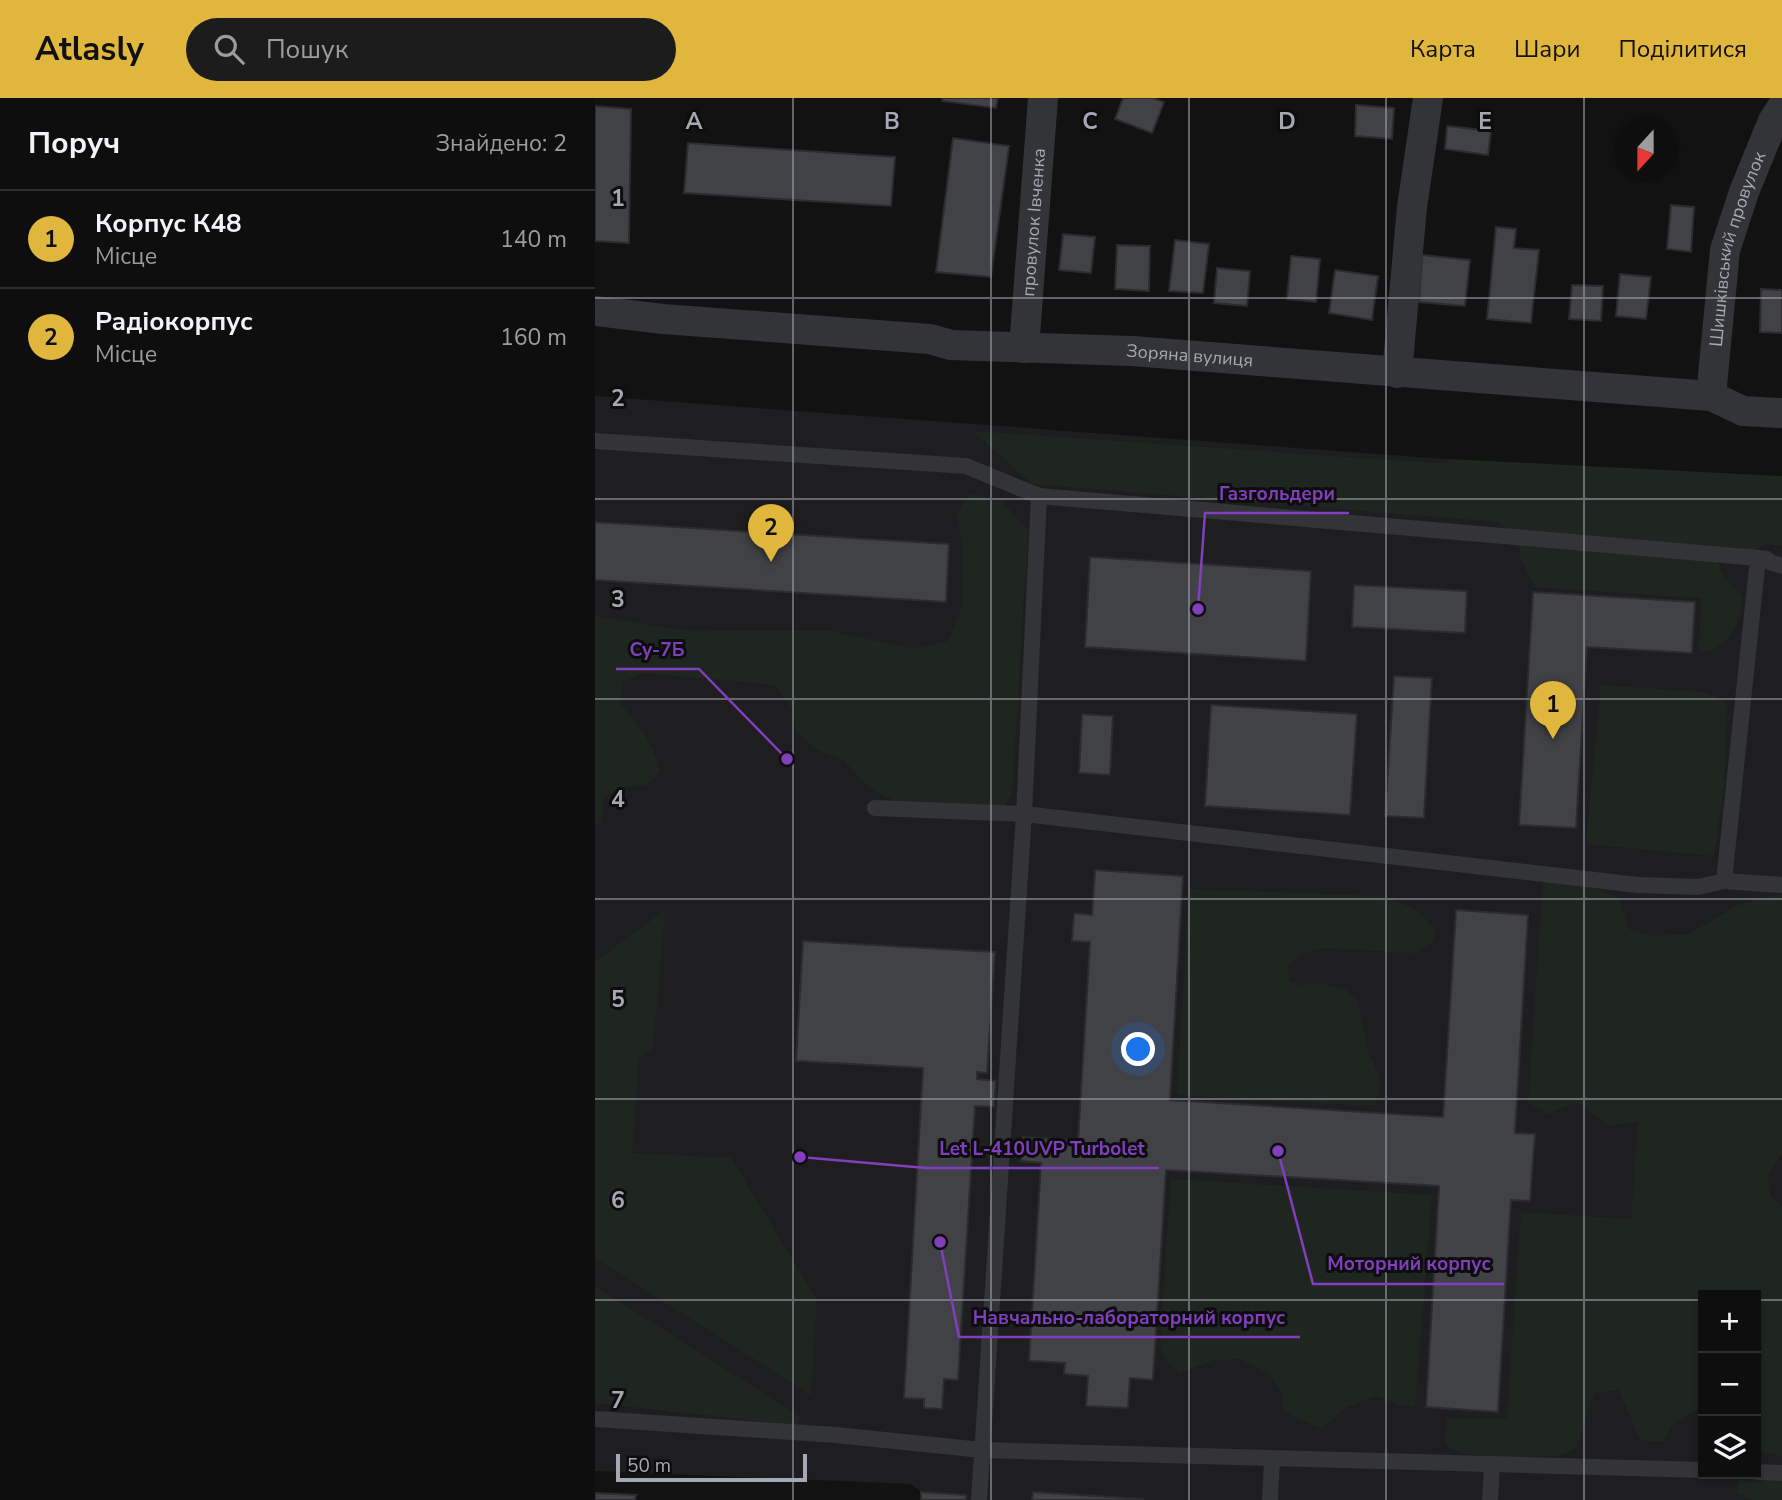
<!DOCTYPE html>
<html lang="uk">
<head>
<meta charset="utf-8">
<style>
  body { margin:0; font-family:"Nunito Sans",sans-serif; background:#1c1c1c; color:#f1f3f6 }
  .controls { position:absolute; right:21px; bottom:21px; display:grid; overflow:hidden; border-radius:0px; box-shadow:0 2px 5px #0004 }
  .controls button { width:63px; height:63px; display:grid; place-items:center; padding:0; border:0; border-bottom:2px solid #2e2e2e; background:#0e0e0e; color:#f1f3f6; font:35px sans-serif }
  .compass { position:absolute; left:1019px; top:21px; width:63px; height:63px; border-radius:50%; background:#0e0e0e; box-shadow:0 2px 5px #0004; rotate:201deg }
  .scale { position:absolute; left:21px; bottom:18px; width:191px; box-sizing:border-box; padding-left:7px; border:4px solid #a4a8b3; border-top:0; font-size:19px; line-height:24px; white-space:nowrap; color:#a4a8b3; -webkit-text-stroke:5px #0d0d0e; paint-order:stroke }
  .you { position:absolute; left:544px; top:952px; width:24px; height:24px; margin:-18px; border:5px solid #fff; border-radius:50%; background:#1a73e8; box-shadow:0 0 0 10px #1a73e833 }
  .badge { display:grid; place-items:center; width:46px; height:46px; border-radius:50%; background:#e1b63c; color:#111; font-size:23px; font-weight:700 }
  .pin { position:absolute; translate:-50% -58px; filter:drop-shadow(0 2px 4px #0008) }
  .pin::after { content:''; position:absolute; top:37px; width:24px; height:21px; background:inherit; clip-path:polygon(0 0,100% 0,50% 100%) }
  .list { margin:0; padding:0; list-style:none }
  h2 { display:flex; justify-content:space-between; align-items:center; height:91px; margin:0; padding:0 28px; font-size:30px }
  h2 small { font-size:23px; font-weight:400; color:#9b9c9e }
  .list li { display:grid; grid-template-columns:46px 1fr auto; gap:21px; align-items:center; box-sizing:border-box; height:98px; padding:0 28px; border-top:2px solid #2e2e2e }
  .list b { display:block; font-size:26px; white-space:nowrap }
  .list p { margin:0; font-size:23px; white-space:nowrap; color:#9b9c9e }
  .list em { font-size:23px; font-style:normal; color:#9b9c9e }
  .icon { flex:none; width:38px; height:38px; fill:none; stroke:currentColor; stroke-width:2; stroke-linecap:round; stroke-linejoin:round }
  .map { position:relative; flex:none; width:1187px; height:1402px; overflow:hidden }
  header { display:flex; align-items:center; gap:42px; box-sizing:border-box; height:98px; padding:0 35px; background:#e1b63c; color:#111 }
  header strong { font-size:33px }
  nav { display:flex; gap:38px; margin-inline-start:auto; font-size:24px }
  .search { width:490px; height:63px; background:#1c1c1c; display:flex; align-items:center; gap:18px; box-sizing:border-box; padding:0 24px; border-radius:38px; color:#9b9c9e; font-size:26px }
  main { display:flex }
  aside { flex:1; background:#0e0e0e }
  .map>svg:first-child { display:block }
  .built { fill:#1e1e20; fill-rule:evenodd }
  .green { fill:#1f2620 }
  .building { fill:#414246; stroke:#2c2c2f; stroke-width:2 }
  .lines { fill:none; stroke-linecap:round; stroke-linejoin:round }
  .lane { stroke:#333438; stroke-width:16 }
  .street { stroke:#333438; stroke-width:30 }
  .grid { fill:none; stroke:#a4a8b3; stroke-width:2; stroke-opacity:0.55 }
  .labels { text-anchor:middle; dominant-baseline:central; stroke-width:6; stroke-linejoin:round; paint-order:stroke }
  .street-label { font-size:18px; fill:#a4a8b3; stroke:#0d0d0e }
  .grid-label { font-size:23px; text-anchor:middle; font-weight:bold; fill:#a4a8b3; stroke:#0d0d0e; stroke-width:6; stroke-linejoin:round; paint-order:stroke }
  .leader { fill:none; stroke:#813fbd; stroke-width:2.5 }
  .callout-dot { fill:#813fbd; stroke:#0d0d0e; stroke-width:2.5 }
  .callout-label { font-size:19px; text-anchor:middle; font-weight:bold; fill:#813fbd; stroke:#0d0d0e; stroke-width:6; stroke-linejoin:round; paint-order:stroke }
</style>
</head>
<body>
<header>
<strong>Atlasly</strong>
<div class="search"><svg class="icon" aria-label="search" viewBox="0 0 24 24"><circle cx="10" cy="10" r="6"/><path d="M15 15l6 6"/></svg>Пошук</div>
<nav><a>Карта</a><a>Шари</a><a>Поділитися</a></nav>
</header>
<main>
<aside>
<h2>Поруч<small>Знайдено: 2</small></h2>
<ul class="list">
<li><span class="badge">1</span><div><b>Корпус К48</b><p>Місце</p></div><em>140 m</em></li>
<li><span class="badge">2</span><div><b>Радіокорпус</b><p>Місце</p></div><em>160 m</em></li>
</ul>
</aside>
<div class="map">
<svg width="1187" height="1402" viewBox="0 0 1187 1402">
  <rect width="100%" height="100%" fill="#121213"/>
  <path class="built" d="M0,298L1187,386V1402H326V1394L316,1386L0,1373ZM1108,1197H1161V1376H1108Z"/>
  <g class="green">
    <path d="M378,333L853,366L854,361L1187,378V448L1168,446L1157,456L1121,461L1130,481L1148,498C1146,526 1133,552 1104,555L1106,500L940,489L925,460V445L904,424L437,386Z"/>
    <path d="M374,396L407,404L433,432L417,696L410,707L303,704L282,695L268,684L249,662L222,652L201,634L197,610L182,589L163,585L49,575L27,584L25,606C46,629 57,643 65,674L51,687L31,689L9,698L6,724L0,726V518L85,532L234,533L320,551L353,543L367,508L368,452L362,415Z"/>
    <polygon points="1006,587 1108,594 1132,604 1129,690 1119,758 991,746"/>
    <polygon points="974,783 1002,790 1024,800 1034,831 1056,838 1094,836 1143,807 1187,796 1187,1054 1173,1078 1175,1098 1187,1109 1187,1358 1163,1353 1161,1351 1161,1197 1108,1197 1108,1314 1101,1312 1077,1327 1068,1344 1045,1342 1024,1292 999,1295 981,1350 963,1358 909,1359 870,1356 850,1347 852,1321 912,1321 926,1114 1036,1121 1043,1023 1014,1028 984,1005 971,1008 954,1016 933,1005 948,784"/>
    <path d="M594,791L786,798C811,806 824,810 840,833L838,843L820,855L731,850L707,855L693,868L694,883L704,887L724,885L751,892L763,904L773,954L784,978L785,989L780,1008L582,997Z"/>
    <polygon points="70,812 58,951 44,960 37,1055 136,1060 222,1202 216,1297 0,1160 0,864"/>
    <polygon points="576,1081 837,1097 820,1309 804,1307 781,1298 752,1309 726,1331 688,1313 688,1297 676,1277 645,1261 620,1262 585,1275 575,1266 565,1250"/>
    <polygon points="0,1188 206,1319 202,1327 0,1305"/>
    <polygon points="1144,1382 1187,1383 1187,1402 1157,1402 1142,1395"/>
  </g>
  <g class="building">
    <polygon points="348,0 403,0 401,10 347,3"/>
    <polygon points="528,0 558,0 569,4 557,35 520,21"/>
    <polygon points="761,7 799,10 797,41 760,38"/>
    <polygon points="0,8 36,11 34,145 0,143"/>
    <polygon points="852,28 896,33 893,57 850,51"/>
    <polygon points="358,40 414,48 396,179 341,174"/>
    <polygon points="93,45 300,59 296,108 89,95"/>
    <polygon points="1076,107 1099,109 1096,154 1072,151"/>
    <polygon points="901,129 921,131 919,150 944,152 936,225 892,221"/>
    <polygon points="468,136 500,139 496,175 464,172"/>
    <polygon points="580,142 614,146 608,195 574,193"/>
    <polygon points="522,147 555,148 554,193 520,191"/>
    <polygon points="827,157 875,162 870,208 824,204"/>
    <polygon points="696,158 725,161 721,204 692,201"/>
    <polygon points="622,170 655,173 652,208 619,205"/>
    <polygon points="740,172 783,178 777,222 734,215"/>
    <polygon points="1025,176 1056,179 1051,221 1021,218"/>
    <polygon points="977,187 1008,188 1006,223 974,221"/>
    <polygon points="1166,191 1187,192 1187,235 1165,234"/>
    <polygon points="0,424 354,446 351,504 0,482"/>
    <polygon points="495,459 716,473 711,563 490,549"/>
    <polygon points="759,487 872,493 870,535 757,529"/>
    <polygon points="938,494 1100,504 1097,555 992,549 981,730 924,727"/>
    <polygon points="799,578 837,580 829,720 790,718"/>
    <polygon points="616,607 762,616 755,717 610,708"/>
    <polygon points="487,616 518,618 515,677 484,675"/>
    <polygon points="500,772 588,778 575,1002 848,1019 861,812 933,817 920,1035 940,1036 935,1103 916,1102 903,1314 831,1309 844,1088 571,1072 558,1282 535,1280 533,1310 491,1308 493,1278 469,1276 470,1265 434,1263 446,1065 426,1063 428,1039 483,1042 495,844 477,843 479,815 497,817"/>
    <polygon points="208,843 400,854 392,975 382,974 382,981 401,983 399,1009 380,1008 363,1282 349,1281 347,1311 329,1310 329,1301 309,1300 328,970 201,963"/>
    <polygon points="326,1394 371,1397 371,1402 326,1402"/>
    <polygon points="438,1394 548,1401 548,1402 437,1402"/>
    <polygon points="0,1395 41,1397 40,1402 0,1402"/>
  </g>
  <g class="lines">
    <g class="lane">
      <polyline points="0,343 371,368 444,398 1163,460 1187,468"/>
      <polyline points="280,710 429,716 1043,787 1103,789 1129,783 1187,787"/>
      <polyline points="1129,783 1163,460 1172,461"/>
      <polyline points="0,1321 241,1337 387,1352 1108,1372"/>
      <polyline points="1161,1374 1187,1375"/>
      <polyline points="384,1402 429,716 444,398"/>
      <polyline points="675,1402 677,1361"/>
      <polyline points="895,1402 897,1368"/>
    </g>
    <g class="street">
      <path id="s1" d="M0,213L68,221L335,241L356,247L537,253L1116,298L1148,313L1187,315"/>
      <path id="s2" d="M429,250L448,0"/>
      <polyline points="802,275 817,109 833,0"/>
      <path id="s3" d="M1116,298L1130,152L1149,94L1178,23L1187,9"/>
    </g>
  </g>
  <path class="grid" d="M198,0V1402M396,0V1402M594,0V1402M791,0V1402M989,0V1402M0,200H1187M0,401H1187M0,601H1187M0,801H1187M0,1001H1187M0,1202H1108M1161,1202H1187"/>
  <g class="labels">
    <g class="street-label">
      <text stroke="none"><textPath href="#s2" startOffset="126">провулок Івченка</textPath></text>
      <text stroke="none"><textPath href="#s3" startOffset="150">Шишківський провулок</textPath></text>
      <text stroke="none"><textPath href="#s1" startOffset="597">Зоряна вулиця</textPath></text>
    </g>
  </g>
  <g class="grid-label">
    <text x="99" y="31">A</text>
    <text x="297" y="31">B</text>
    <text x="495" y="31">C</text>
    <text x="692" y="31">D</text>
    <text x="890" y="31">E</text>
    <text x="23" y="108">1</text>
    <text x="23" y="308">2</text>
    <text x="23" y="509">3</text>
    <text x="23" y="709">4</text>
    <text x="23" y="909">5</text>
    <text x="23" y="1110">6</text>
    <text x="23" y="1310">7</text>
  </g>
  <path class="leader" d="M603 511L610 415H754M192 661L104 571H21M205 1059L331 1070H564M683 1053L718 1186H909M345 1144L364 1239H705"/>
  <g class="callout-dot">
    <circle cx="603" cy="511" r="7"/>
    <circle cx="192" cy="661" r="7"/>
    <circle cx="205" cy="1059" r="7"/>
    <circle cx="683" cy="1053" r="7"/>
    <circle cx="345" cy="1144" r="7"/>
  </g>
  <g class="callout-label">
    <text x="682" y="402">Газгольдери</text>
    <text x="62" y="558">Су-7Б</text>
    <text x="447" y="1057">Let L-410UVP Turbolet</text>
    <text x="814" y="1172">Моторний корпус</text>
    <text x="534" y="1226">Навчально-лабораторний корпус</text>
  </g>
</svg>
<div class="controls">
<button>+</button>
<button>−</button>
<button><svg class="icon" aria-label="layers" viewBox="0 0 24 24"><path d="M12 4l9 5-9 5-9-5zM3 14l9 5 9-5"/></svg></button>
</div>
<svg class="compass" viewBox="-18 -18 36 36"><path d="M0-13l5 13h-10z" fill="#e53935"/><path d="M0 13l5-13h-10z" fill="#9b9c9e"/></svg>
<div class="scale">50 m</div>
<div class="you"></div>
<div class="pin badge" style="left:958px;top:641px">1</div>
<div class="pin badge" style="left:176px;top:464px">2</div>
</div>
</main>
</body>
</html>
